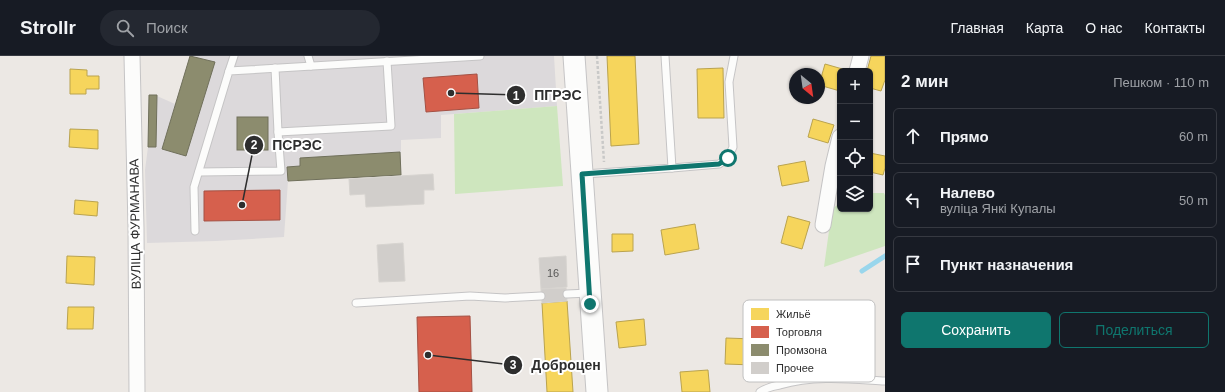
<!DOCTYPE html>
<html lang="ru">
<head>
<meta charset="utf-8">
<style>
  body { margin:0; font-family:Helvetica,sans-serif; background:#242831; color:#f1f3f6 }
  .controls { position:absolute; right:12px; top:12px; display:grid; overflow:hidden; border-radius:6px; box-shadow:0 1px 3px #0004 }
  .controls button { width:36px; height:36px; display:grid; place-items:center; padding:0; border:0; border-bottom:1px solid #363941; background:#171b24; color:#f1f3f6; font:20px sans-serif }
  .compass { position:absolute; left:789px; top:12px; width:36px; height:36px; border-radius:50%; background:#171b24; box-shadow:0 1px 3px #0004; rotate:151deg }
  .stop { position:absolute; width:12px; height:12px; margin:-9px; border:3px solid #0f766e; border-radius:50%; background:#fff }
  .stop.end { background:#0f766e; border-color:#fff; box-shadow:0 1px 4px #0008 }
  .list { margin:0; padding:0; list-style:none }
  h2 { display:flex; justify-content:space-between; align-items:center; height:52px; margin:0; padding:0 16px; font-size:17px }
  h2 small { font-size:13px; font-weight:400; color:#9ea1a6 }
  .list li { display:grid; grid-template-columns:26px 1fr auto; gap:12px; align-items:center; box-sizing:border-box; height:56px; margin:0 8px 8px; padding:0 8px; border:1px solid #363941; border-radius:6px }
  .list b { display:block; font-size:15px; white-space:nowrap }
  .list p { margin:0; font-size:13px; white-space:nowrap; color:#9ea1a6 }
  .list em { font-size:13px; font-style:normal; color:#9ea1a6 }
  .actions { display:flex; gap:8px; padding:12px 16px }
  .actions a { flex:1; padding:9px 0; border:1px solid #0f766e; border-radius:6px; text-align:center; font-size:14px; color:#0f766e }
  .actions .main { background:#0f766e; color:#fff }
  .icon { flex:none; width:22px; height:22px; fill:none; stroke:currentColor; stroke-width:2; stroke-linecap:round; stroke-linejoin:round }
  .map { position:relative; flex:none; width:885px; height:336px; overflow:hidden }
  header { display:flex; align-items:center; gap:24px; box-sizing:border-box; height:56px; padding:0 20px; background:#171b24; border-bottom:1px solid #363941 }
  header strong { font-size:19px }
  nav { display:flex; gap:22px; margin-inline-start:auto; font-size:14px }
  .search { width:280px; height:36px; background:#242831; display:flex; align-items:center; gap:10px; box-sizing:border-box; padding:0 14px; border-radius:22px; color:#9ea1a6; font-size:15px }
  main { display:flex }
  aside { flex:1; background:#171b24 }
  .map>svg:first-child { display:block }
  .industrial { fill:#dcd9db }
  .green { fill:#cee6be }
  .homes { fill:#f6d55c; stroke:#baa34e }
  .shops { fill:#d6604d; stroke:#a45144 }
  .industry { fill:#8c8c6e; stroke:#70705b }
  .lines { fill:none; stroke-linecap:round; stroke-linejoin:round }
  .stream { stroke:#99d6ec; stroke-width:5 }
  .building { fill:#d1cecb; stroke:#d7d4d0 }
  .lane-casing { stroke:#c5c4c5; stroke-width:9 }
  .street-casing { stroke:#c5c4c5; stroke-width:17 }
  .secondary-casing { stroke:#c5c4c5; stroke-width:23 }
  .path { stroke:#c9c9c8; stroke-width:2.5; stroke-dasharray:3 2; stroke-linecap:butt }
  .lane { stroke:#fcfcfb; stroke-width:7 }
  .street { stroke:#fcfcfb; stroke-width:15 }
  .secondary { stroke:#fcfcfb; stroke-width:21 }
  .route { stroke:#0f766e; stroke-width:5 }
  .labels { text-anchor:middle; dominant-baseline:central; stroke-width:4; stroke-linejoin:round; paint-order:stroke }
  .number-label { font-size:11px; fill:#585857 }
  .street-label { font-size:13px; fill:#2e2e2e; stroke:#fff }
  .key { fill:#fff; stroke:#c0c0c0; stroke-width:1 }
  .key-label { font-size:11px; fill:#2e2e2e }
  .leader { fill:none; stroke:#2e2e2e; stroke-width:1.5 }
  .callout-dot { fill:#2e2e2e; stroke:#fff; stroke-width:1.5 }
  .mark-label { font-size:12px; text-anchor:middle; font-weight:bold; fill:#fff }
  .callout-label { font-size:14px; text-anchor:middle; font-weight:bold; fill:#2e2e2e; stroke:#fff; stroke-width:4; stroke-linejoin:round; paint-order:stroke }
</style>
</head>
<body>
<header>
<strong>Strollr</strong>
<div class="search"><svg class="icon" aria-label="search" viewBox="0 0 24 24"><circle cx="10" cy="10" r="6"/><path d="M15 15l6 6"/></svg>Поиск</div>
<nav><a>Главная</a><a>Карта</a><a>О нас</a><a>Контакты</a></nav>
</header>
<main>
<div class="map">
<svg width="885" height="336" viewBox="0 0 885 336">
  <rect width="100%" height="100%" fill="#ece8e4"/>
  <polygon class="industrial" points="190,0 554,0 557,50 441,59 441,82 401,84 401,119 288,125 284,181 216,185 147,187 145,114 148,91 149,39 157,39 157,40 175,48"/>
  <g class="green">
    <polygon points="557,50 563,130 455,138 454,58"/>
    <polygon points="870,137 884,137 885,139 885,190 824,211 832,153 840,147 840,153 870,153"/>
  </g>
  <g class="homes">
    <polygon points="607,0 635,0 639,88 611,90"/>
    <polygon points="871,0 885,0 885,24 881,35 870,32 870,15 867,15"/>
    <polygon points="825,8 846,14 840,15 840,35 819,29"/>
    <polygon points="723,12 724,62 698,62 697,13"/>
    <polygon points="70,13 87,14 87,20 99,20 99,33 86,33 86,38 70,38"/>
    <polygon points="813,63 834,69 828,87 808,81"/>
    <polygon points="70,73 98,74 98,93 69,91"/>
    <polygon points="870,97 885,100 885,112 883,119 870,116"/>
    <polygon points="805,105 809,125 782,130 778,110"/>
    <polygon points="840,113 840,129 837,128"/>
    <polygon points="75,144 98,146 97,160 74,158"/>
    <polygon points="788,160 810,166 802,193 781,187"/>
    <polygon points="695,168 699,193 665,199 661,174"/>
    <polygon points="612,178 633,178 633,195 612,196"/>
    <polygon points="67,200 95,201 94,229 66,227"/>
    <polygon points="567,245 573,336 547,336 542,247"/>
    <polygon points="68,251 94,251 93,273 67,273"/>
    <polygon points="644,263 646,289 619,292 616,266"/>
    <polygon points="726,282 754,283 753,309 725,308"/>
    <polygon points="708,314 710,336 682,336 680,316"/>
  </g>
  <g class="shops">
    <polygon points="477,18 479,52 426,56 423,22"/>
    <polygon points="280,134 280,164 204,165 204,135"/>
    <polygon points="470,260 472,336 419,336 417,261"/>
  </g>
  <g class="industry">
    <polygon points="190,0 215,6 186,100 162,93"/>
    <polygon points="149,39 157,39 156,91 148,91"/>
    <rect x="237" y="61" width="31" height="33"/>
    <polygon points="400,96 401,119 288,125 287,111 300,110 300,102"/>
  </g>
  <g class="lines">
    <polyline class="stream" points="862,215 885,200"/>
  </g>
  <g class="building">
    <polygon points="433,118 434,134 424,134 424,148 366,151 365,138 350,139 349,123"/>
    <polygon points="403,187 405,225 379,226 377,189"/>
    <polygon points="566,200 567,231 541,233 539,202"/>
    <polygon points="566,232 567,245 542,247 541,233"/>
  </g>
  <g class="lines">
    <defs>
      <g id="lane">
        <polyline points="308,0 311,10"/>
        <polyline points="275,12 278,76 391,70 387,5"/>
        <polyline points="229,15 234,0"/>
        <polyline points="672,112 719,108 728,102 733,91 729,26 734,0"/>
        <polyline points="199,116 281,115 278,76"/>
        <polyline points="584,118 672,112 665,0"/>
        <polyline points="195,175 194,131 229,15 480,0"/>
        <polyline points="567,238 589,237"/>
        <polyline points="356,247 470,240 505,242 541,240"/>
        <path d="M760,336C766,332 773,330 780,329C815,319 850,323 885,325"/>
      </g>
      <g id="street">
        <polyline points="132,0 136,172 137,336"/>
        <polyline points="857,15 861,0"/>
        <polyline points="823,169 833,110 840,81"/>
      </g>
      <polyline id="secondary" points="574,0 597,336"/>
    </defs>
    <use href="#lane" class="lane-casing"/>
    <use href="#street" class="street-casing"/>
    <use href="#secondary" class="secondary-casing"/>
    <polyline class="path" points="597,0 604,106"/>
    <use href="#lane" class="lane"/>
    <use href="#street" class="street"/>
    <use href="#secondary" class="secondary"/>
  </g>
  <g class="lines">
    <polyline class="route" points="590,248 582,118 719,108 728,102"/>
  </g>
  <g class="labels">
    <g class="number-label">
      <text x="553" y="217">16</text>
    </g>
    <g class="street-label">
      <text transform="translate(135 168) rotate(-91)">ВУЛІЦА ФУРМАНАВА</text>
    </g>
  </g>
  <rect x="743" y="244" width="132" height="82" rx="6" class="key"/>
  <rect x="751" y="252" width="18" height="12" fill="#f6d55c"/>
  <rect x="751" y="270" width="18" height="12" fill="#d6604d"/>
  <rect x="751" y="288" width="18" height="12" fill="#8c8c6e"/>
  <rect x="751" y="306" width="18" height="12" fill="#d1cecb"/>
  <g class="key-label">
    <text x="776" y="262">Жильё</text>
    <text x="776" y="280">Торговля</text>
    <text x="776" y="298">Промзона</text>
    <text x="776" y="316">Прочее</text>
  </g>
  <path class="leader" d="M451 37L516 39M242 149L254 89M428 299L513 309"/>
  <g class="callout-dot">
    <circle cx="451" cy="37" r="4"/>
    <circle cx="242" cy="149" r="4"/>
    <circle cx="428" cy="299" r="4"/>
    <circle cx="516" cy="39" r="10"/>
    <circle cx="254" cy="89" r="10"/>
    <circle cx="513" cy="309" r="10"/>
  </g>
  <g class="mark-label">
    <text x="516" y="44">1</text>
    <text x="254" y="93">2</text>
    <text x="513" y="313">3</text>
  </g>
  <g class="callout-label">
    <text x="558" y="44">ПГРЭС</text>
    <text x="297" y="94">ПСРЭС</text>
    <text x="566" y="314">Доброцен</text>
  </g>
</svg>
<div class="controls">
<button>+</button>
<button>−</button>
<button><svg class="icon" aria-label="locate" viewBox="0 0 24 24"><circle cx="12" cy="12" r="6"/><path d="M12 2v4M12 18v4M2 12h4M18 12h4"/></svg></button>
<button><svg class="icon" aria-label="layers" viewBox="0 0 24 24"><path d="M12 4l9 5-9 5-9-5zM3 14l9 5 9-5"/></svg></button>
</div>
<svg class="compass" viewBox="-18 -18 36 36"><path d="M0-13l5 13h-10z" fill="#e53935"/><path d="M0 13l5-13h-10z" fill="#9ea1a6"/></svg>
<div class="stop" style="left:728px;top:102px"></div>
<div class="stop end" style="left:590px;top:248px"></div>
</div>
<aside>
<h2>2 мин<small>Пешком · 110 m</small></h2>
<ul class="list">
<li><svg class="icon" aria-label="ahead" viewBox="0 0 24 24"><path d="M12 20V5M6 11l6-6 6 6"/></svg><div><b>Прямо</b></div><em>60 m</em></li>
<li><svg class="icon" aria-label="left" viewBox="0 0 24 24"><path d="M17 20v-9H6M10 6l-5 5 5 5"/></svg><div><b>Налево</b><p>вуліца Янкі Купалы</p></div><em>50 m</em></li>
<li><svg class="icon" aria-label="arrive" viewBox="0 0 24 24"><path d="M6 21V4h12l-3 4 3 4H6"/></svg><div><b>Пункт назначения</b></div></li>
</ul>
<div class="actions"><a class="main">Сохранить</a><a>Поделиться</a></div>
</aside>
</main>
</body>
</html>
